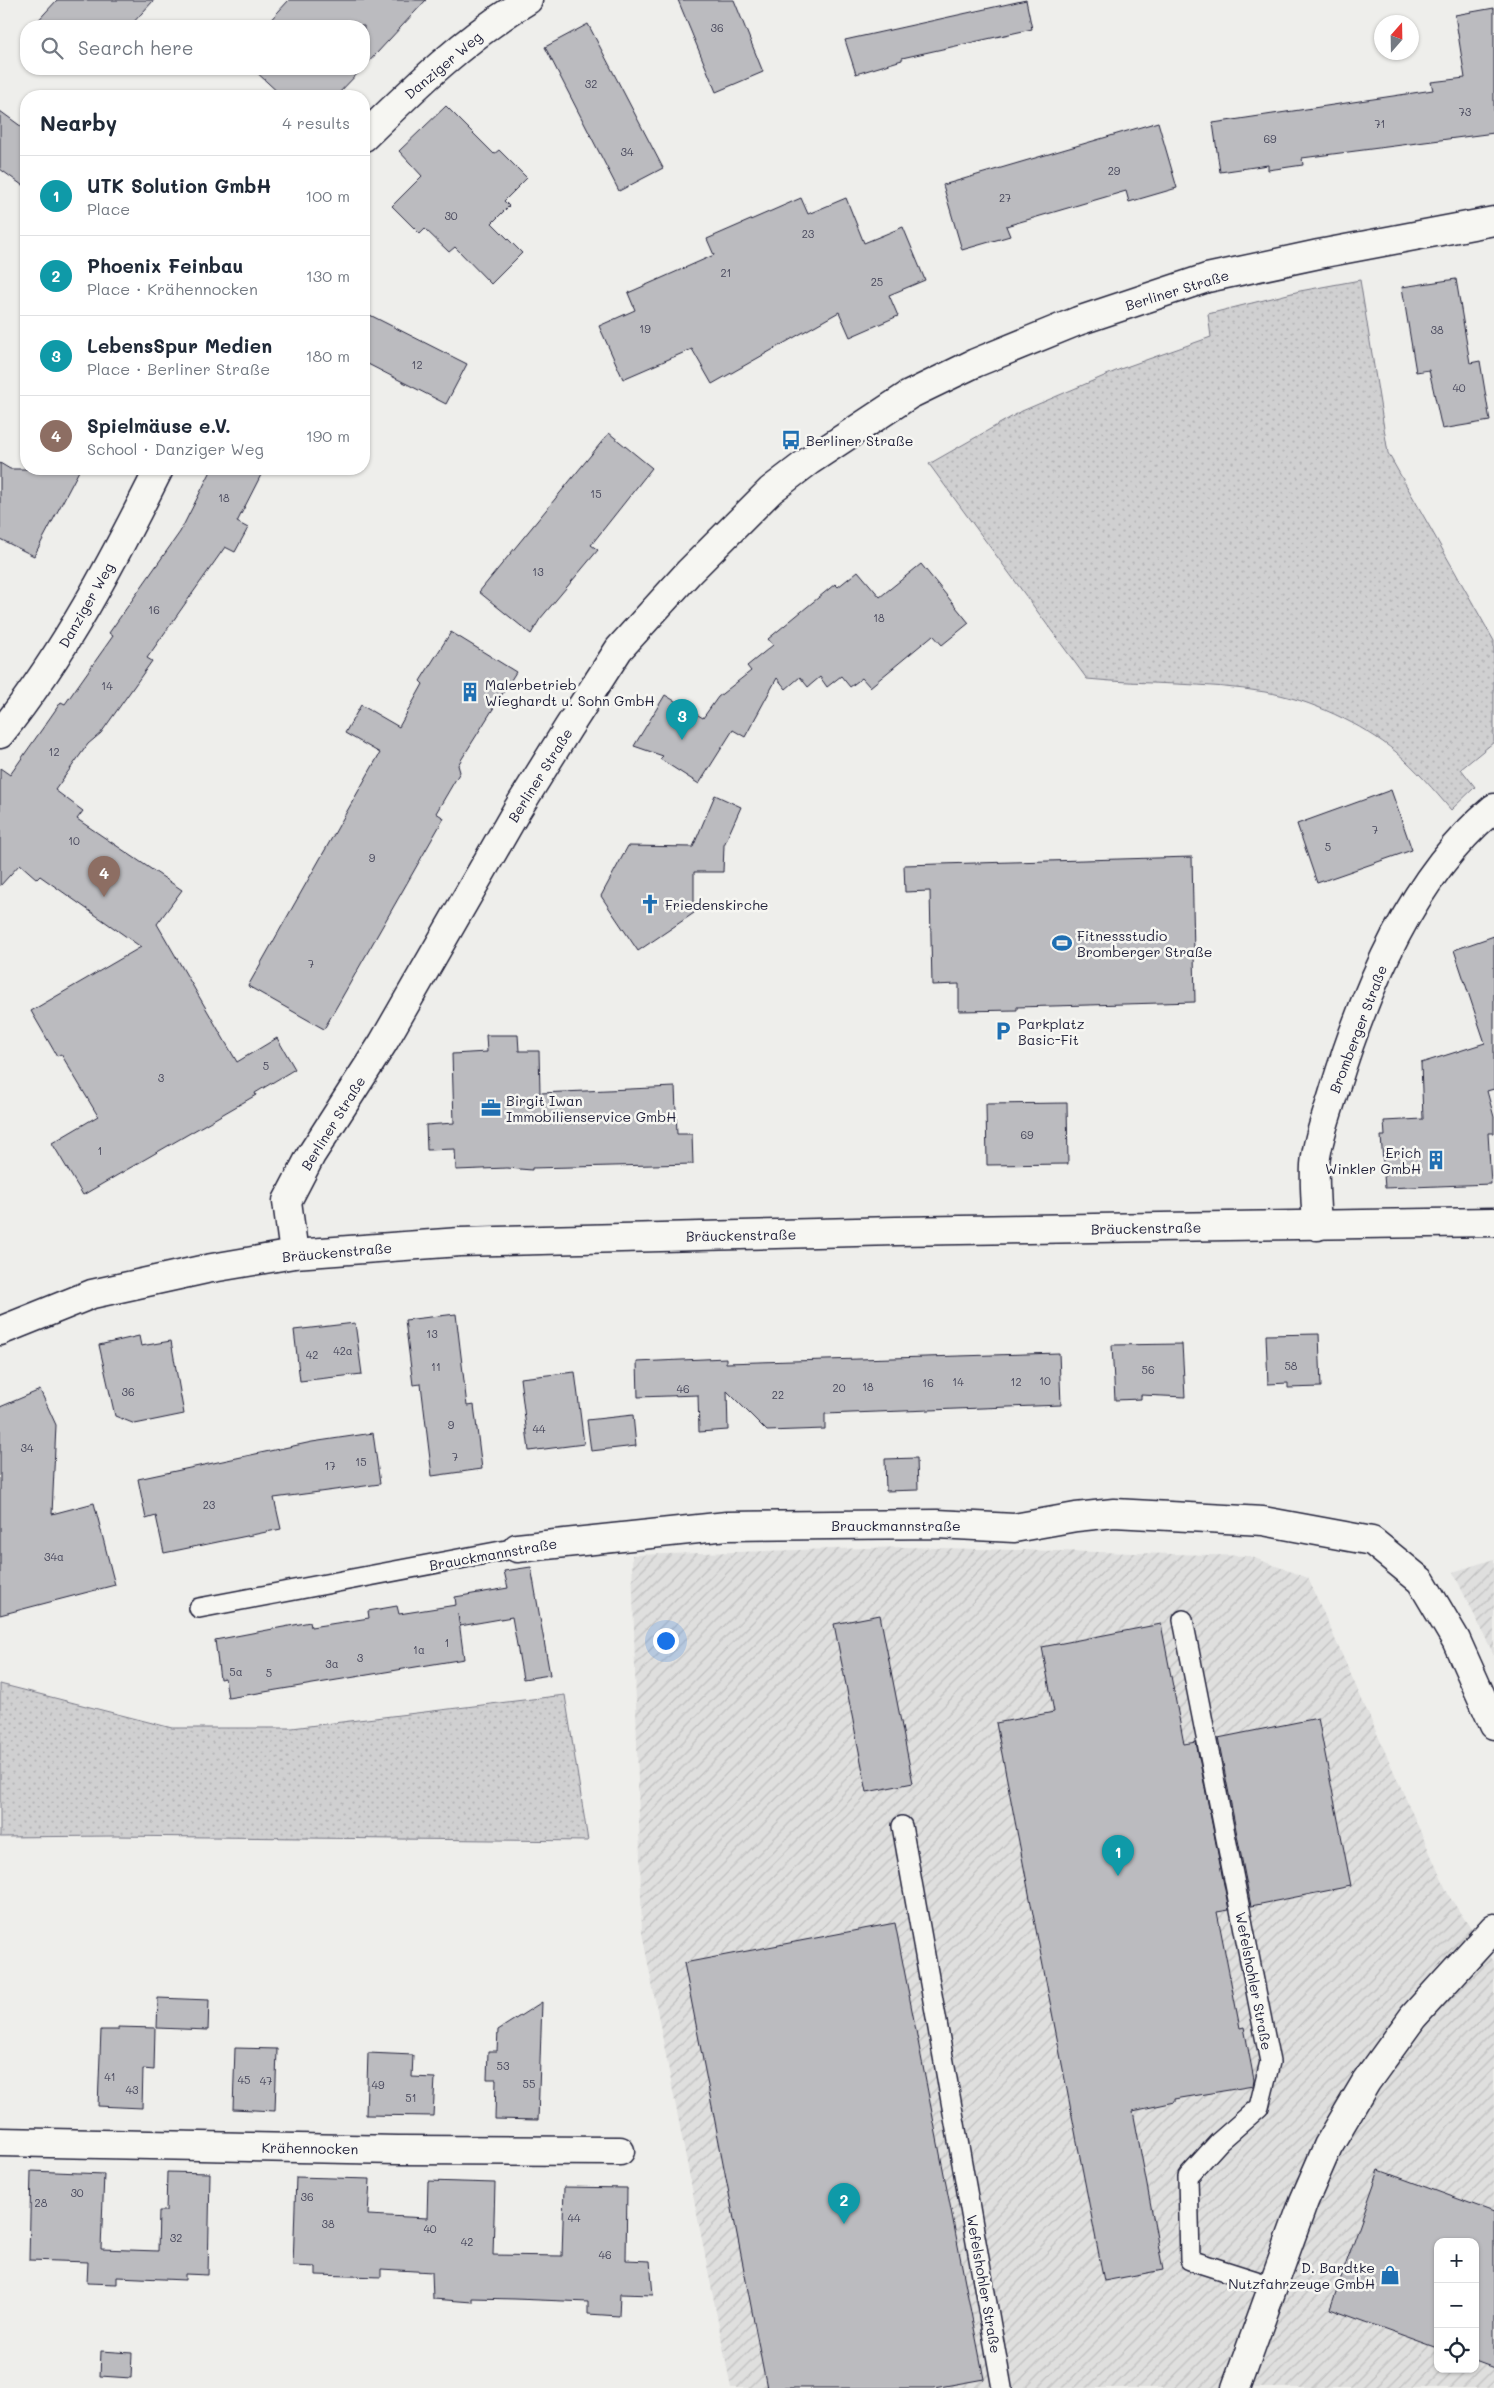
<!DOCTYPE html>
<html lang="en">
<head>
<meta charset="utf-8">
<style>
  body { margin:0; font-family:Mali,sans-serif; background:#f2f2f3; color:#1f2937 }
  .controls { position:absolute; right:15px; bottom:15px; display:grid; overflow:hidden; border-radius:10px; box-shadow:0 1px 4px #0004 }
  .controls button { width:45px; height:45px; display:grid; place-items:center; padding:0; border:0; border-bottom:1px solid #e0e1e3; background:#fff; color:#1f2937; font:25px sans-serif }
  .compass { position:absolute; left:1374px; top:15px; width:45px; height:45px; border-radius:50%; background:#fff; box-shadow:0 1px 4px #0004; rotate:20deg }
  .you { position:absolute; left:665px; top:1640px; width:18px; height:18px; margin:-12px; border:4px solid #fff; border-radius:50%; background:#1a73e8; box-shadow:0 0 0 8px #1a73e833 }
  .badge { display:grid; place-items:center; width:32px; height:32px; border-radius:50%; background:#d93025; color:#fff; font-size:16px; font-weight:700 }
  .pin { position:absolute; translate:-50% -41px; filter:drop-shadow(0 1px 2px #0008) }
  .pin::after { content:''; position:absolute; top:26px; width:18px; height:15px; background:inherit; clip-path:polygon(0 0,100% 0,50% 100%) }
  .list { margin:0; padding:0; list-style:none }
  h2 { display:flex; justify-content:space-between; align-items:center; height:65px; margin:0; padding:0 20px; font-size:21px }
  h2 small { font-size:16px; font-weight:400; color:#747a83 }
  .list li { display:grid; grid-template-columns:32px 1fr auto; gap:15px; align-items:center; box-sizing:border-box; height:80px; padding:0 20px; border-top:1px solid #e0e1e3 }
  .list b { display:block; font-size:19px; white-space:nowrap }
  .list p { margin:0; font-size:16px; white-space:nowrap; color:#747a83 }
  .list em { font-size:16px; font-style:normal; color:#747a83 }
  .icon { flex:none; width:28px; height:28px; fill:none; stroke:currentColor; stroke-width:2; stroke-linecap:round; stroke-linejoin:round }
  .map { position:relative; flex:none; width:1494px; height:2388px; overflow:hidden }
  .search { position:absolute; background:#fff; box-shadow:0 1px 4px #0004; left:20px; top:20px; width:350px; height:55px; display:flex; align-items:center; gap:12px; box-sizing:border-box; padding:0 18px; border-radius:20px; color:#747a83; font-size:19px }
  .panel { position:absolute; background:#fff; box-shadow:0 1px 4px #0004; left:20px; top:90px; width:350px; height:385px; border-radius:20px }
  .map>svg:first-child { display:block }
  .industrial { fill:url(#industrial-furrows); fill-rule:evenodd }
  .park { fill:url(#park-dots); stroke:#797986 }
  .building { fill:#bbbbbf; stroke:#22223b }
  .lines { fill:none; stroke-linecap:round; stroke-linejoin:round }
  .lane-casing { stroke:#22223b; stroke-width:22 }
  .street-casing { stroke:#22223b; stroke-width:31 }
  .primary-casing { stroke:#22223b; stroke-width:31 }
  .lane { stroke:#f6f6f2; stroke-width:19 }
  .street { stroke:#f6f6f2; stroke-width:28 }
  .primary { stroke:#f6f6f2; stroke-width:28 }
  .labels { text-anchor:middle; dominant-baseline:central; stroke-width:5; stroke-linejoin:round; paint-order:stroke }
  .number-label { font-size:11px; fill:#48485c }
  .street-label { font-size:14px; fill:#22223b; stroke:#f6f6f2 }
  .poi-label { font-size:14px; fill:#22223b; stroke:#f6f6f2; text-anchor:start }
</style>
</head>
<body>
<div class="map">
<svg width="1494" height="2388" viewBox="0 0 1494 2388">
  <defs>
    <pattern id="industrial-furrows" width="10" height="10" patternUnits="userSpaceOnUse" patternTransform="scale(1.25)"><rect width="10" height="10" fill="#dfdfde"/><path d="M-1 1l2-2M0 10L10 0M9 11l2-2" fill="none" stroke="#bfbfbf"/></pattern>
    <pattern id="park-dots" width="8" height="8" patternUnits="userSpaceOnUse" patternTransform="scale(1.25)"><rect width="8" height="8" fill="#d0d0d1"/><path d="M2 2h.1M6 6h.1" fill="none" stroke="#b2b2b4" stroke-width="1.8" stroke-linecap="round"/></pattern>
  </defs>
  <rect width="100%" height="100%" fill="#eeeeeb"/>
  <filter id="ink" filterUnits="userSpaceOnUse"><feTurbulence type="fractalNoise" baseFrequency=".02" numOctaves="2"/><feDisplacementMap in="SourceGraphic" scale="10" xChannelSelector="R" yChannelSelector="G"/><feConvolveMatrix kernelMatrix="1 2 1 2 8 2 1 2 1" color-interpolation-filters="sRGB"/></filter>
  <g filter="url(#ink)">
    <g class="industrial">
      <path d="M904,1547L1249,1556L1308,1578L1449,1896L1494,1963V2388H731L642,1933L632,1555ZM1438,2242H1475V2369H1438Z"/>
      <polygon points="1494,1559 1494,1655 1453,1572"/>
    </g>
    <g class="park">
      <path d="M1360,280L1388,453L1494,641V742L1461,769L1475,787L1451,810C1434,790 1416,769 1396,752C1362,724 1309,699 1265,692C1206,682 1146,685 1087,679L929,464L1022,411L1123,368L1211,337L1208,314L1300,291Z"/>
      <polygon points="0,1684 172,1728 292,1728 565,1695 588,1841 114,1836 0,1837"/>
    </g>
    <g class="building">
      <polygon points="57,0 154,0 130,26 33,26"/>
      <polygon points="289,0 426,0 364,67 364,26 265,26"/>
      <polygon points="678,0 734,0 763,72 716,92"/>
      <polygon points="1026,0 1032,29 902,58 902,60 856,74 845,40"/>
      <polygon points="1494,8 1494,133 1302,158 1303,165 1268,170 1268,165 1220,172 1213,123 1433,90 1431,82 1465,78 1455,15"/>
      <polygon points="588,24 663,168 619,191 545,47"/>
      <polygon points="253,69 362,69 336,96 282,96"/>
      <polygon points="446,106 494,154 499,150 527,178 504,201 509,206 492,223 522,253 491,284 455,247 449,252 425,229 420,234 392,206 422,176 399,151"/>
      <polygon points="0,111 26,130 26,188 0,169"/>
      <polygon points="1158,122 1177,188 1129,202 1126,191 1006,226 1010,236 962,250 943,185"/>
      <polygon points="801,198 808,214 846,198 864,243 903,227 925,280 889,295 898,316 850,337 839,312 712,384 692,349 623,379 599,326 635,310 628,293 714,255 707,239"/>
      <polygon points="1456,279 1470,363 1480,361 1490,421 1442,429 1429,370 1416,372 1402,287"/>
      <polygon points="364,312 467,364 446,404 364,362"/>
      <polygon points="609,433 652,468 591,545 598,550 540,619 531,634 479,592"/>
      <polygon points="0,463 10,469 80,469 34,556 0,539"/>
      <polygon points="212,469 264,469 237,522 248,528 235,552 225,547 147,658 152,661 101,733 88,744 55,790 83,811 77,819 182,890 157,924 237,1062 277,1038 295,1069 255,1093 256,1095 83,1195 52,1143 98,1116 61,1054 57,1056 31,1011 141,947 40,876 37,879 20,864 0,886 0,768 10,775 61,702 65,704 113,636 109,633 180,532"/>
      <polygon points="921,564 969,623 942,645 933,635 870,687 862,678 850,687 841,676 827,687 820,677 808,687 800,677 786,689 777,678 745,737 733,730 699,784 660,759 663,756 634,746 665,695 703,718 718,697 751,671 747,666 773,645 768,639 835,584 838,587 858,571 880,597"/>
      <polygon points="451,632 516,672 458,765 460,772 436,813 444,818 324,1029 248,986 380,753 345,733 361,705 399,727 423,684 420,681"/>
      <polygon points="1391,790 1412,850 1317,883 1297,824"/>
      <polygon points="715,795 741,807 724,845 723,872 694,872 694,913 638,951 601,896 628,846 693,847"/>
      <polygon points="1192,857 1195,1002 1017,1007 1017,1010 959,1011 959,984 932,985 930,891 905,892 904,865"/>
      <polygon points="1494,936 1494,1089 1487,1091 1494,1117 1494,1133 1488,1133 1491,1184 1385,1188 1381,1136 1385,1136 1384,1121 1423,1119 1421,1063 1485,1043 1454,950"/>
      <polygon points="486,1035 518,1035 519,1051 539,1051 540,1093 675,1087 677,1134 692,1134 693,1164 532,1168 532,1170 507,1168 456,1170 455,1149 427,1150 426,1125 454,1123 452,1054 487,1052"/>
      <polygon points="1067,1103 1068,1164 987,1165 986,1104"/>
      <polygon points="456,1314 467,1406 474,1405 482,1469 432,1476 421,1384 413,1385 405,1320"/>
      <polygon points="355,1323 362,1374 300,1381 294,1330"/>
      <polygon points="1319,1334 1321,1387 1288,1388 1288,1383 1268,1384 1266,1335"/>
      <polygon points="139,1336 141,1346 171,1341 184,1414 135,1424 115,1416 99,1345"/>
      <polygon points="1182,1344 1185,1397 1141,1395 1141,1399 1115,1400 1112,1345"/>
      <polygon points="1059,1353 1061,1405 825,1414 825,1429 767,1431 727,1391 728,1430 699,1432 698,1395 638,1397 637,1362 726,1358 726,1363"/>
      <polygon points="575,1372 584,1444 529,1451 520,1378"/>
      <polygon points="40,1390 56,1425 52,1514 94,1503 115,1585 0,1615 0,1407"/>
      <polygon points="633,1415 636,1446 591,1451 587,1420"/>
      <polygon points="373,1433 380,1484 274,1498 281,1529 164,1553 156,1516 146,1519 138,1479 312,1442"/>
      <polygon points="917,1458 918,1490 886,1491 885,1459"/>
      <polygon points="531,1567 550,1675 523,1679 512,1617 460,1626 458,1614 464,1659 228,1698 225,1678 220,1679 215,1640 310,1622 311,1627 369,1618 368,1611 397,1606 399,1614 456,1605 455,1597 508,1588 504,1571"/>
      <polygon points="880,1615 913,1783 867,1792 834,1624"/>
      <polygon points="1161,1624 1184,1744 1196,1742 1229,1910 1217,1912 1240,2028 1244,2027 1254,2080 1253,2086 1175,2099 1175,2102 1133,2111 1163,2270 1104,2281 996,1723 1054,1712 1042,1647"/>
      <polygon points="1318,1718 1351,1886 1251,1906 1218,1738"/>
      <polygon points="895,1923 984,2379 934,2388 767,2388 684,1963"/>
      <polygon points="158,1998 209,2000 208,2030 157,2028"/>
      <polygon points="542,2002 538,2120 495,2119 496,2079 487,2079 488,2051 497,2051 498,2030"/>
      <polygon points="118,2027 155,2028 154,2070 143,2069 142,2108 98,2106 101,2030 118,2030"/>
      <polygon points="235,2048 277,2049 275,2111 233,2109"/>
      <polygon points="368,2053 413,2055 412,2077 435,2078 433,2116 366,2115"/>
      <polygon points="1379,2170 1494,2212 1494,2368 1475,2361 1475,2242 1438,2242 1438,2348 1330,2309"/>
      <polygon points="31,2171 104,2174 101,2249 158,2251 159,2211 166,2211 167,2172 210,2173 208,2275 185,2274 185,2280 117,2277 117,2284 87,2283 88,2262 29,2260"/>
      <polygon points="296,2177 370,2179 368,2215 427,2218 428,2181 495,2183 493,2255 562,2256 564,2187 627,2188 626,2260 650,2261 653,2295 620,2294 619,2316 588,2314 588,2302 515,2299 472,2298 472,2302 433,2299 432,2272 381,2269 381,2277 316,2275 316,2267 293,2266"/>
      <polygon points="101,2351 132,2353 131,2378 100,2376"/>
    </g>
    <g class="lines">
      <defs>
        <g id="lane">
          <polyline points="199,1608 517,1548"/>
          <polyline points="1183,1620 1270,2062 1259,2107 1219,2142 1188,2176 1190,2260 1272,2286"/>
          <polyline points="902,1826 1002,2388"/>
        </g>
        <g id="street">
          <path d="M364,137C415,87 466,37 528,0"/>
          <path d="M0,734C65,653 113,561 159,469"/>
          <path d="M1317,1226C1316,1206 1314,1185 1315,1165C1317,1139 1328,1113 1335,1088C1366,988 1412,876 1494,808"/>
          <polyline points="294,1254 287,1201 311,1155 383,1043 517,810 568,728 619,649 689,572 771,490 809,461 909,395 975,363 1078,321 1207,278 1319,254 1494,221"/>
          <polyline points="517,1548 727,1526 937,1524 1014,1528 1076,1517 1114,1513 1263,1521 1372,1541 1421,1581 1456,1640 1494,1725"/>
          <polyline points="0,2142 398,2150 620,2151"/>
          <polyline points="1236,2388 1304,2201 1328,2146 1366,2082 1413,2017 1494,1928"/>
        </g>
        <polyline id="primary" points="0,1331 92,1294 206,1269 294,1254 460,1242 896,1231 1494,1222"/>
      </defs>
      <use href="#lane" class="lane-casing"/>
      <use href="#street" class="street-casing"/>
      <use href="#primary" class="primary-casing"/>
      <use href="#lane" class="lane"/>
      <use href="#street" class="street"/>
      <use href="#primary" class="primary"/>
    </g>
  </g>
  <defs>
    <symbol id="bus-bare" viewBox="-9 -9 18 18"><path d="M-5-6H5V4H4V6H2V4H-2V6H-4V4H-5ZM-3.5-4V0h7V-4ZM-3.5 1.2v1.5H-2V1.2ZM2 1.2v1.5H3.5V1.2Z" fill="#1f6fb2" stroke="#f6f6f2" stroke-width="2.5" paint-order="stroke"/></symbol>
    <symbol id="building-bare" viewBox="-9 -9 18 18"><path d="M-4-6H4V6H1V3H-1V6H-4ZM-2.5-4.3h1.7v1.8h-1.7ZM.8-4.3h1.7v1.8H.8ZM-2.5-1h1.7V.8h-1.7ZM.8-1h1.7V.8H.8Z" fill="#1f6fb2" stroke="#f6f6f2" stroke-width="2.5" paint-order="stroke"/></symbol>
    <symbol id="church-bare" viewBox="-9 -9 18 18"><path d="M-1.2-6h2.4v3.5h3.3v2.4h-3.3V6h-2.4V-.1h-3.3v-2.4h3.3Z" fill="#1f6fb2" stroke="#f6f6f2" stroke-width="2.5" paint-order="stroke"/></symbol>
    <symbol id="stadium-bare" viewBox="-9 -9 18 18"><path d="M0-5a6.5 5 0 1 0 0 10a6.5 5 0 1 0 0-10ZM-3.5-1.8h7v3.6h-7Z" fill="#1f6fb2" stroke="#f6f6f2" stroke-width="2.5" paint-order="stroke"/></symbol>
    <symbol id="parking-bare" viewBox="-9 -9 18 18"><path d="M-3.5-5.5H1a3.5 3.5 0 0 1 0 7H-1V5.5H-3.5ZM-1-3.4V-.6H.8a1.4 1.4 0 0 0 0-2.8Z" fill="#1f6fb2" stroke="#f6f6f2" stroke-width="2.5" paint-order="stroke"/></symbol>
    <symbol id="office-bare" viewBox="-9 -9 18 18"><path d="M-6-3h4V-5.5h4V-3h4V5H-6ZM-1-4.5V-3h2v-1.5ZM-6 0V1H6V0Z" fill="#1f6fb2" stroke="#f6f6f2" stroke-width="2.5" paint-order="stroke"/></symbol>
    <symbol id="shop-bare" viewBox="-9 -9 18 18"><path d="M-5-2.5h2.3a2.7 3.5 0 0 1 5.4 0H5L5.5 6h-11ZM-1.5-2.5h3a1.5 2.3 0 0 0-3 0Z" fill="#1f6fb2" stroke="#f6f6f2" stroke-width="2.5" paint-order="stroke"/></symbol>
  </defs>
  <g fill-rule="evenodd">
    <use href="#bus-bare" x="777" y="426" width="28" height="28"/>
    <use href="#building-bare" x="456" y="678" width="28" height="28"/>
    <use href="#church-bare" x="636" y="890" width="28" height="28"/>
    <use href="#stadium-bare" x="1048" y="929" width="28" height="28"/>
    <use href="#parking-bare" x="989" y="1017" width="28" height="28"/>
    <use href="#office-bare" x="477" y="1094" width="28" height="28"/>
    <use href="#building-bare" x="1422" y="1146" width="28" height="28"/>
    <use href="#shop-bare" x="1376" y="2261" width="28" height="28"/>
  </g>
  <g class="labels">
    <g class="number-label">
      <text x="717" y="27">36</text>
      <text x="591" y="83">32</text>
      <text x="1465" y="111">73</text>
      <text x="1380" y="123">71</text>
      <text x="1270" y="138">69</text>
      <text x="627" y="151">34</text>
      <text x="1114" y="170">29</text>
      <text x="1005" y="197">27</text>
      <text x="451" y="215">30</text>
      <text x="808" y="233">23</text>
      <text x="726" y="272">21</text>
      <text x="877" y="281">25</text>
      <text x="645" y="328">19</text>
      <text x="1437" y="329">38</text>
      <text x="417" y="364">12</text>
      <text x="1459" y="387">40</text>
      <text x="596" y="493">15</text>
      <text x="224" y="497">18</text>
      <text x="538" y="571">13</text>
      <text x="154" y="609">16</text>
      <text x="879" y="617">18</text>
      <text x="107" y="685">14</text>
      <text x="54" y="751">12</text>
      <text x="1375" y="829">7</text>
      <text x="74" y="840">10</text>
      <text x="1328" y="846">5</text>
      <text x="372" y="857">9</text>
      <text x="311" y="963">7</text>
      <text x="266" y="1065">5</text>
      <text x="161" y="1077">3</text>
      <text x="1027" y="1134">69</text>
      <text x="100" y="1150">1</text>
      <text x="432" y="1333">13</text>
      <text x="343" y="1350">42a</text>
      <text x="312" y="1354">42</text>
      <text x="1291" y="1365">58</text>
      <text x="436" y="1366">11</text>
      <text x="1148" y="1369">56</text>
      <text x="1045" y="1380">10</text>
      <text x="958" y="1381">14</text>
      <text x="1016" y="1381">12</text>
      <text x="928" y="1382">16</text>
      <text x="868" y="1386">18</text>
      <text x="839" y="1387">20</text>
      <text x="683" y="1388">46</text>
      <text x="128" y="1391">36</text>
      <text x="778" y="1394">22</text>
      <text x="451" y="1424">9</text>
      <text x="539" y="1428">44</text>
      <text x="27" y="1447">34</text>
      <text x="455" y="1456">7</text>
      <text x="361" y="1461">15</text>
      <text x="330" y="1465">17</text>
      <text x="209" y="1504">23</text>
      <text x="54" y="1556">34a</text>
      <text x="447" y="1642">1</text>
      <text x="419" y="1649">1a</text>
      <text x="360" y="1657">3</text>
      <text x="332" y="1663">3a</text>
      <text x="236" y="1671">5a</text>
      <text x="269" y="1672">5</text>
      <text x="503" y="2065">53</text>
      <text x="110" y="2076">41</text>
      <text x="244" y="2079">45</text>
      <text x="266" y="2080">47</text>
      <text x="529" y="2083">55</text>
      <text x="378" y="2084">49</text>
      <text x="132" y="2089">43</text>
      <text x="411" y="2097">51</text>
      <text x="77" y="2192">30</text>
      <text x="307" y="2196">36</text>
      <text x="41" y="2202">28</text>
      <text x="574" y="2217">44</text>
      <text x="328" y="2223">38</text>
      <text x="430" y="2228">40</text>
      <text x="176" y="2237">32</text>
      <text x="467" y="2241">42</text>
      <text x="605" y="2254">46</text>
    </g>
    <g class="street-label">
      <text transform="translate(443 65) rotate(-40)">Danziger Weg</text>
      <text transform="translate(1177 290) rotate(-17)">Berliner Straße</text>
      <text transform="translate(86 605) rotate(-60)">Danziger Weg</text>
      <text transform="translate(540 775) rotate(-58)">Berliner Straße</text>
      <text transform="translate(1358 1029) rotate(-69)">Bromberger Straße</text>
      <text transform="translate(333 1123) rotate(-58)">Berliner Straße</text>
      <text transform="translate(1146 1228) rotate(-1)">Bräuckenstraße</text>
      <text transform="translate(741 1235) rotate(-1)">Bräuckenstraße</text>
      <text transform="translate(337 1252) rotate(-5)">Bräuckenstraße</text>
      <text x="896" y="1525">Brauckmannstraße</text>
      <text transform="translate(493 1554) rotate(-10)">Brauckmannstraße</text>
      <text transform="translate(1254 1981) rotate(79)">Wefelshohler Straße</text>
      <text transform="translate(310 2148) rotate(1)">Krähennocken</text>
      <text transform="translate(984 2284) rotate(80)">Wefelshohler Straße</text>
    </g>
    <g class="poi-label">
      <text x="806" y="440">Berliner Straße</text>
      <text x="485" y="684">Malerbetrieb<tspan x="485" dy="16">Wieghardt u. Sohn GmbH</tspan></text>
      <text x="665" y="904">Friedenskirche</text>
      <text x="1077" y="935">Fitnessstudio<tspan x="1077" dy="16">Bromberger Straße</tspan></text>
      <text x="1018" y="1023">Parkplatz<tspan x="1018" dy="16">Basic-Fit</tspan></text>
      <text x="506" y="1100">Birgit Iwan<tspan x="506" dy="16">Immobilienservice GmbH</tspan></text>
      <text x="1421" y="1152" text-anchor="end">Erich<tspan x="1421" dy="16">Winkler GmbH</tspan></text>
      <text x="1375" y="2267" text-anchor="end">D. Bardtke<tspan x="1375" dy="16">Nutzfahrzeuge GmbH</tspan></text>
    </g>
  </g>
</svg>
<div class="controls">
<button>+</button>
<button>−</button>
<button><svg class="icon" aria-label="locate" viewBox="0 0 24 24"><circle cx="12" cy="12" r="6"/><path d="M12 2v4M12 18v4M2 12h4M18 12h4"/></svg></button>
</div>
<svg class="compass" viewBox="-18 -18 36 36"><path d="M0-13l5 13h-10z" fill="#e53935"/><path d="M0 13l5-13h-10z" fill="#747a83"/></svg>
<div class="you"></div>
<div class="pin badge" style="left:1118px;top:1876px;background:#0f9aa8">1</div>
<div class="pin badge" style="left:844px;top:2224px;background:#0f9aa8">2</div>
<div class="pin badge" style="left:682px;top:740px;background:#0f9aa8">3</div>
<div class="pin badge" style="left:104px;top:897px;background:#8d6e63">4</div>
<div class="search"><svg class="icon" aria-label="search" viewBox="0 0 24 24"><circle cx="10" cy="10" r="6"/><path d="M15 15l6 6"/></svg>Search here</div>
<section class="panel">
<h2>Nearby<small>4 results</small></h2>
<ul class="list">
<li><span class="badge" style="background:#0f9aa8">1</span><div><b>UTK Solution GmbH</b><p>Place</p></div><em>100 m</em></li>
<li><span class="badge" style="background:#0f9aa8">2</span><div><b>Phoenix Feinbau</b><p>Place · Krähennocken</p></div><em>130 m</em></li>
<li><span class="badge" style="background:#0f9aa8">3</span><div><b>LebensSpur Medien</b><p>Place · Berliner Straße</p></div><em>180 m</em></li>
<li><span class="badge" style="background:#8d6e63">4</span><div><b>Spielmäuse e.V.</b><p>School · Danziger Weg</p></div><em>190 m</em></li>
</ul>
</section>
</div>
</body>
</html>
